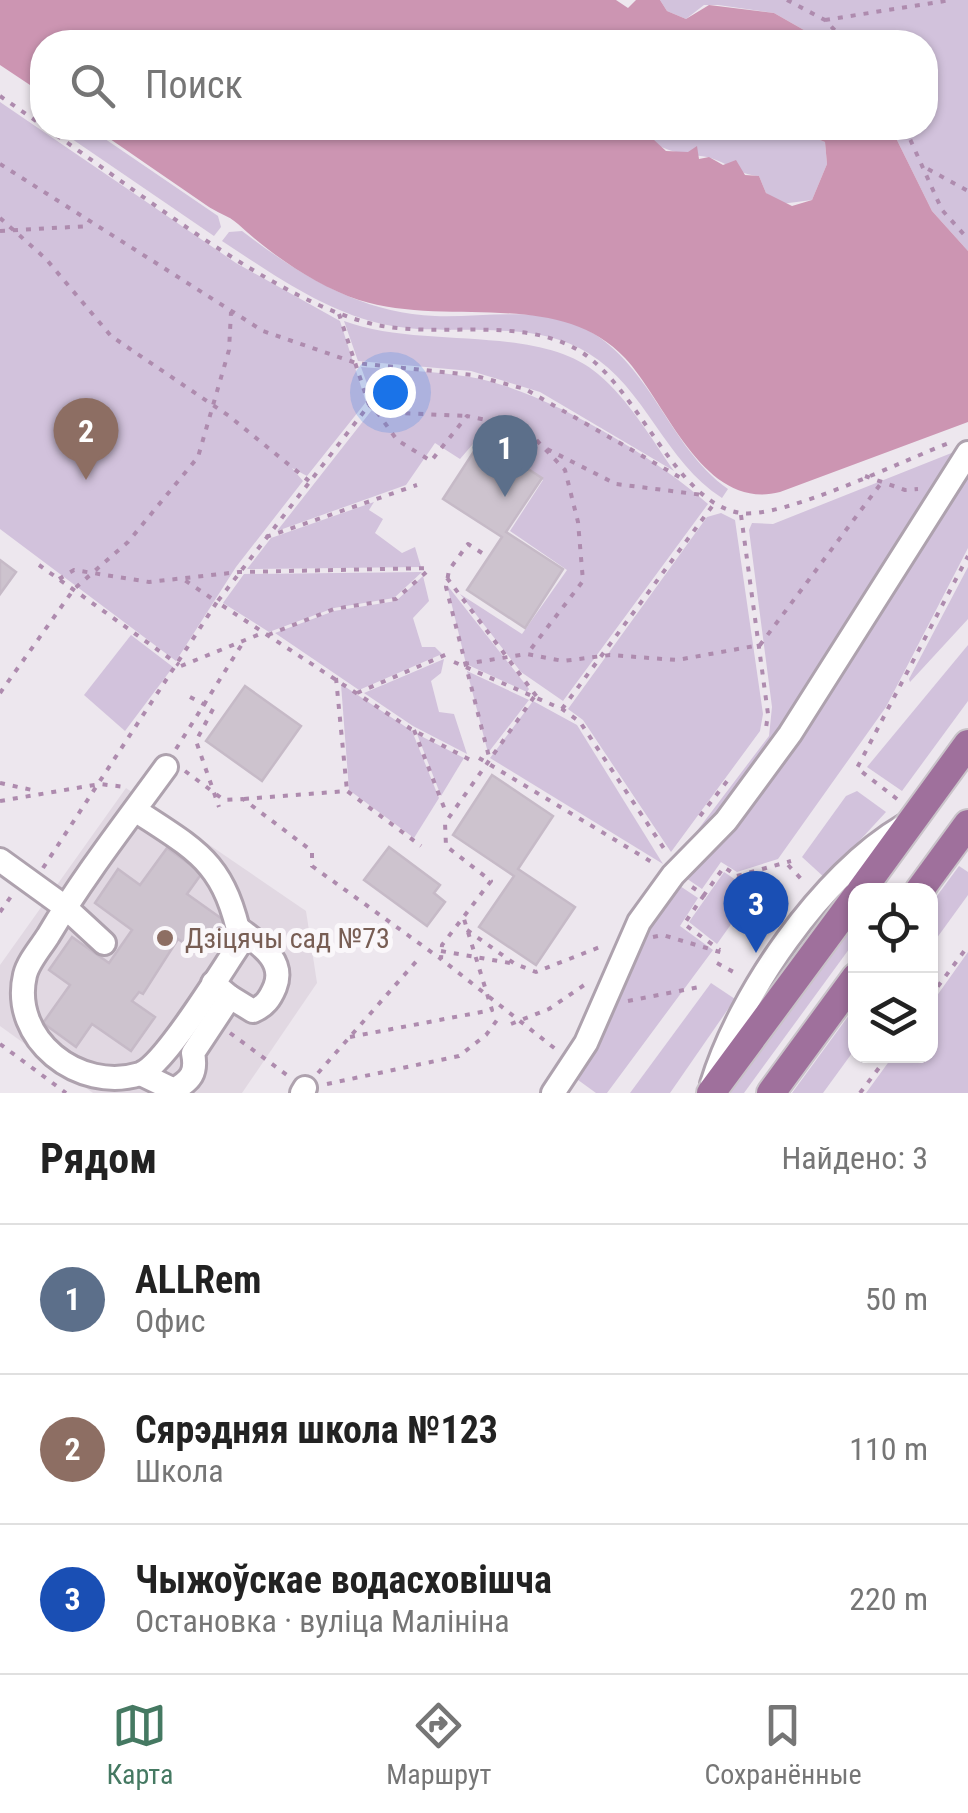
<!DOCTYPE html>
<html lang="ru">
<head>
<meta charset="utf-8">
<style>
  body { margin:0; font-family:"Roboto Condensed",sans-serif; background:#f2f2f2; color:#222 }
  .controls { position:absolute; right:30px; bottom:30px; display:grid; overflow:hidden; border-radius:20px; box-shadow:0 2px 8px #0004 }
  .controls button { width:90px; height:90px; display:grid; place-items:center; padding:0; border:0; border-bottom:2px solid #e0e0e0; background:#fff; color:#222; font:50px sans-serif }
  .you { position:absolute; left:390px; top:392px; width:35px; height:35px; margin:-25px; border:8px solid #fff; border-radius:50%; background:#1a73e8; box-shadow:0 0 0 15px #1a73e833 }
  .badge { display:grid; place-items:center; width:65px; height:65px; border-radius:50%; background:#457962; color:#fff; font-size:32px; font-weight:700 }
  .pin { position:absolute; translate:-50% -82px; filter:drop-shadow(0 2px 5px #0008) }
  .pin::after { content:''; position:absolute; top:52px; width:35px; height:30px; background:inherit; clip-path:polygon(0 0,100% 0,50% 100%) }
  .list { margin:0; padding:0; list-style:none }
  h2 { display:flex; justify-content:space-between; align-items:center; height:130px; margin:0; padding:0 40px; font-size:42px }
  h2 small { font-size:32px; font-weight:400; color:#767676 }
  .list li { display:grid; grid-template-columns:65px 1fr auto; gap:30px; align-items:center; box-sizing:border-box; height:150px; padding:0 40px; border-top:2px solid #e0e0e0 }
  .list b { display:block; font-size:38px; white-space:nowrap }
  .list p { margin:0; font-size:32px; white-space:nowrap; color:#767676 }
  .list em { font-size:32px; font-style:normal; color:#767676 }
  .icon { flex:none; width:55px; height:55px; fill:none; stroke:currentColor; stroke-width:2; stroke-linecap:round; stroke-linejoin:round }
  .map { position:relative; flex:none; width:968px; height:1093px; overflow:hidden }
  .search { position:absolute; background:#fff; box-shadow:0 2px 8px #0004; left:30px; right:30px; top:30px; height:110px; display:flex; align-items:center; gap:25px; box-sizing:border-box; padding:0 35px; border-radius:40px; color:#767676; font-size:38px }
  .sheet { height:580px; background:#fff }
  nav { display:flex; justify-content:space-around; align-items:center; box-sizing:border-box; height:140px; border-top:2px solid #e0e0e0; background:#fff; font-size:28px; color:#767676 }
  nav a { display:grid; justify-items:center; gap:5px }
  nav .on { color:#457962 }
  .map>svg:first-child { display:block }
  .built { fill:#e1d8e2 }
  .green { fill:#d2c2dc }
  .water { fill:#cc95b2 }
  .building { fill:#cdc3ce; stroke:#c6bac7; stroke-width:2.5 }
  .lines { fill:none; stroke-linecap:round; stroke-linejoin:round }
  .minor-casing { stroke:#aea2ae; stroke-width:28 }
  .major-casing { stroke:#c9c3c9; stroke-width:32 }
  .path { stroke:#ae8bae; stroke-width:4; stroke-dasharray:5 8; stroke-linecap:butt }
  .minor { stroke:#fff; stroke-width:22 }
  .major { stroke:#9f709c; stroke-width:28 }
  .education-dot { fill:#8d6e63; stroke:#faf7fa; stroke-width:4 }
  .labels { text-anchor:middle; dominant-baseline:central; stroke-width:10; stroke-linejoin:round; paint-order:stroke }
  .education-label { font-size:28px; fill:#785e54; stroke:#faf7fa; text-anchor:start }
</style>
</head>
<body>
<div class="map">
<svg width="968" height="1093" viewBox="0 0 968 1093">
  <rect width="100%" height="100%" fill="#ede7ee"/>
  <polygon class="built" points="126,788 306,911 317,983 242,1093 93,1093 0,1026 0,965"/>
  <g class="green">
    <polygon points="660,0 968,0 968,251 932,211 891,128 926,128 926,42 825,42 774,13 718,5 704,5 686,19 667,11"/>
    <polygon points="0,102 236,263 340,321 366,402 307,476 292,468 303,481 236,567 176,661 0,529"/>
    <polygon points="56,128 89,128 218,216 221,227 214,236"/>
    <path d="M641,128H790L825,142L827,164L812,200L781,204L766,193L759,176C739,175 725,161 707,157C685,153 656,154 641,128Z"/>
    <path d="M242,231C300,275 360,313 435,316C480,318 538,306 580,326C651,360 667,446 728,489L722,498C665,462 646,388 588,353C527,315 445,340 378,323C321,309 271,273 222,241L229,232Z"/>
    <path d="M344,321C421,350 538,323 598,374C629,400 651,438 674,471L540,392L471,371L358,361Z"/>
    <path d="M361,367C397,370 434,371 470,377C542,389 653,455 708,504L563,701L521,672L460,594L522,634L567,570L510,531L543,480L479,437L460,459L435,443L406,485L277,531L375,406Z"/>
    <polygon points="954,452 956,456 777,743 720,818 684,848 769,736 772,707 749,530 752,523 773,524"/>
    <polygon points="968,471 968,548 886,707 778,859 737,872 721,862 702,889 683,876"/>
    <polygon points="374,502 369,510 383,519 375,533 402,553 415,547 421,567 247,569 271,538"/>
    <polygon points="721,513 735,520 763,714 760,731 671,852 583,720 568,709 707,517"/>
    <polygon points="968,567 968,619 910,682 909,679"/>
    <polygon points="422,572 394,598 334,608 269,632 223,603 244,574"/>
    <polygon points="423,576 429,601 413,618 422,647 435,647 442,654 359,690 275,633 334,611 396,601"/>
    <polygon points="447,585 529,689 527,692 466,664"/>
    <polygon points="131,635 173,667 125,731 84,695"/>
    <polygon points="968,645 968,701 902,791 867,767"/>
    <polygon points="444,659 441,673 431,681 439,712 454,714 467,754 413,726 364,693"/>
    <polygon points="467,671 529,700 488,753"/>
    <polygon points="341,684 412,731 439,798 414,838 349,790"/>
    <polygon points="533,701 577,725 663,864 490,758"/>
    <polygon points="417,734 464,758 441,796"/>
    <polygon points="857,791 886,812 825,878 802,857 846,796"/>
    <polygon points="959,866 968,872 968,895 931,946 931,904"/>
    <polygon points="724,872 754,892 717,944 689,922"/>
    <polygon points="677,884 698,898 680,926 713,950 607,1093 596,1093 574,1077 640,939"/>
    <polygon points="855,922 855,941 744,1093 730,1093"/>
    <polygon points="968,952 968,1093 866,1093 893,1056 930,1056 931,1004"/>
    <polygon points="711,983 735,999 670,1093 630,1093"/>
    <polygon points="855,1007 855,1049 823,1093 792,1093"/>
  </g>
  <g class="water">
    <polygon points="0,0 616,0 628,8 636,0 660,0 667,11 686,19 709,5 774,13 825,42 42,42 42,93 0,65"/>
    <path d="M94,128H641L666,151L688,152L697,146L699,159L709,157L723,165L736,160L745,175L759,176L766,193L792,206L812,200L827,164L825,142L790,128H891L932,211L968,251V422L780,492C703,512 667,403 625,358C558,287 446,328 359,300C316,286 269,253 238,224C228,215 217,213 206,205C168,179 131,153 94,128Z"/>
  </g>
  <g class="building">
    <polygon points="482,439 542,478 506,532 563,569 525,628 467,590 502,537 443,499"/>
    <polygon points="0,560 16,572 0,594"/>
    <polygon points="245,686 301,726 262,781 206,741"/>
    <polygon points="492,775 553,816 518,869 575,907 536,965 479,927 514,876 453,835"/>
    <polygon points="389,847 440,885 434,893 445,902 427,926 364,880"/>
    <polygon points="167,848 202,873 187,894 225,921 201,955 178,939 143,994 139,992 132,1001 155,1017 131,1051 92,1024 76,1047 43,1023 70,985 49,970 72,937 109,963 132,930 95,903 118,869 140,885"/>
  </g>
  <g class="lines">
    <defs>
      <g id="minor">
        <path d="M135,810C199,852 224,862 241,942C223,968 165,1065 140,1074C79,1093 10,1039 25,975C28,962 41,947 48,936C83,877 126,822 166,767"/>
        <polyline points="0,860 65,907 104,943"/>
        <path d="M230,997L253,1011C265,1006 270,999 275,987C286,959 257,943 238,928"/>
        <path d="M141,1074L174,1090C191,1080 197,1073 193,1053L230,997L213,983"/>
        <path d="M712,1084C739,995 822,874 904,826"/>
        <polyline points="302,1093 305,1088"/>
        <polyline points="553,1093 586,1043 639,922 673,875 726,821 790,734 968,453"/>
      </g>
      <g id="major">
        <polyline points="861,891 968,744"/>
        <polyline points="919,891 968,824"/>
        <polyline points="711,1093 856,897"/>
        <polyline points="771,1093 856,977"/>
      </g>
    </defs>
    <use href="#minor" class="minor-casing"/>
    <use href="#major" class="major-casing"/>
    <g class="path">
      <polyline points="787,0 825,20 846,42"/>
      <polyline points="825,20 951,0"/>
      <polyline points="0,96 42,125"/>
      <path d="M46,128C133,187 277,304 377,325C440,338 520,316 578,350C638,385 675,504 741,513C783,519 904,460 949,443"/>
      <polyline points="905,128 942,210 968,239"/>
      <polyline points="0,164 263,331 356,363 472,375 525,389 681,478"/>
      <polyline points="928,169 968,191"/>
      <polyline points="0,218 46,259 111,336 229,416 309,481"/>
      <polyline points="0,231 90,226"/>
      <polyline points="339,314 369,405 217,602 411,729 476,763"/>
      <polyline points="369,405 377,412 467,416"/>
      <polyline points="377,412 397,440 431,461 467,416 525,428 565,470 578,522 583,581 527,654"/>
      <polyline points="547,449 616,484 703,495"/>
      <polyline points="865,476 905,490 918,489"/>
      <polyline points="741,515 768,714 766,728"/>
      <polyline points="266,537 417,485"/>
      <polyline points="482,553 468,544 449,570 446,587 489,757"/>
      <polyline points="39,565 179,665"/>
      <polyline points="447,578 537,697"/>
      <polyline points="59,579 74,570 149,582 239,572 431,568"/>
      <polyline points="268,635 334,609 396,599 431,568"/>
      <polyline points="454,662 562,709 580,722 667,853"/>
      <polyline points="464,664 527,654 563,661 610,655 677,660 760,645 882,482"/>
      <polyline points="181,666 265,632"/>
      <polyline points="336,678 347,791"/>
      <polyline points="0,693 74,589 128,542 198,457 229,350 231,312"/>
      <polyline points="357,693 452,652"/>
      <polyline points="190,697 213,709 196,741 219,807"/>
      <polyline points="534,697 445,823 446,846 491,881 442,945 441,959 558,1051"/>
      <polyline points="562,709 716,501"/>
      <polyline points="414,730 445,810"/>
      <polyline points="176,749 244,641"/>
      <polyline points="479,758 655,864"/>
      <polyline points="185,771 224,800 243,799 312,851 312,866 441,959"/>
      <polyline points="0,783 32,790"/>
      <polyline points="244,799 347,791 421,846"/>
      <polyline points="897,799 857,768 968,556"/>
      <polyline points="0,801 100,784 125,787"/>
      <polyline points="700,816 731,776"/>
      <polyline points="788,865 805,883"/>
      <polyline points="43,868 217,602 180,577"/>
      <polyline points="737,876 791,861"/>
      <polyline points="692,887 704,895 724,867 766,896"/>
      <polyline points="704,895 684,924 720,950"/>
      <polyline points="0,912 12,895"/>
      <polyline points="467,930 515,964 536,972 605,945"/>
      <polyline points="653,937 663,935 723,953"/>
      <polyline points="441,951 510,963"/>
      <polyline points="717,963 739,975"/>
      <polyline points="930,997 968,946"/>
      <polyline points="628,1001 699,987"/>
      <polyline points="511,1024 549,1009 590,981"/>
      <polyline points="230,1033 287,1075"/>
      <polyline points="350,1037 492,1010 464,919"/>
      <polyline points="0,1044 66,1093"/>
      <polyline points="318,1073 421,956"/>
      <polyline points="327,1084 459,1056 486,1035 500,1016"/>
      <polyline points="860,1093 888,1056"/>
    </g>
    <use href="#minor" class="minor"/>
    <use href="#major" class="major"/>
  </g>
  <circle class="education-dot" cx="165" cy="938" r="10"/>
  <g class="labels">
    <g class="education-label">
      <text x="185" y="938">Дзіцячы сад №73</text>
    </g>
  </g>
</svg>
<div class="controls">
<button><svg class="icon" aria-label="locate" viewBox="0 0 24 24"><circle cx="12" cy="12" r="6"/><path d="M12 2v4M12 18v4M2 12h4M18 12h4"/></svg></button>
<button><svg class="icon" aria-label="layers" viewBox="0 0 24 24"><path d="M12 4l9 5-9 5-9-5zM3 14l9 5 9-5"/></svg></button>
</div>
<div class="you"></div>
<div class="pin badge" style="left:505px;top:497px;background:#5c6f8a">1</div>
<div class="pin badge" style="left:86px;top:480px;background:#8d6e63">2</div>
<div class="pin badge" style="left:756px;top:953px;background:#1a4fb4">3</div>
<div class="search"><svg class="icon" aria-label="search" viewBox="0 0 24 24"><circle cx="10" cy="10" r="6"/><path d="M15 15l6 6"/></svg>Поиск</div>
</div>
<section class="sheet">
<h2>Рядом<small>Найдено: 3</small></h2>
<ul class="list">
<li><span class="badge" style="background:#5c6f8a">1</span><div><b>ALLRem</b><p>Офис</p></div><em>50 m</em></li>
<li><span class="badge" style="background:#8d6e63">2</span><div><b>Сярэдняя школа №123</b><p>Школа</p></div><em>110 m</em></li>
<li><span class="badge" style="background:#1a4fb4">3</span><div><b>Чыжоўскае водасховішча</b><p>Остановка · вуліца Малініна</p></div><em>220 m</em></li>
</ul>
</section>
<nav>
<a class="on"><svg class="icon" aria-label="map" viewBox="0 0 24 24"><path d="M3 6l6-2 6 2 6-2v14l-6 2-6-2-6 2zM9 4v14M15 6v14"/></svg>Карта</a>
<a><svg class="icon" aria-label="directions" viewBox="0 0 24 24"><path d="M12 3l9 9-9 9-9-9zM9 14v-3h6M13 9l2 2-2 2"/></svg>Маршрут</a>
<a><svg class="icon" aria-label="saved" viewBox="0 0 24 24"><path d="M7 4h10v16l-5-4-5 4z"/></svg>Сохранённые</a>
</nav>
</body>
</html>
